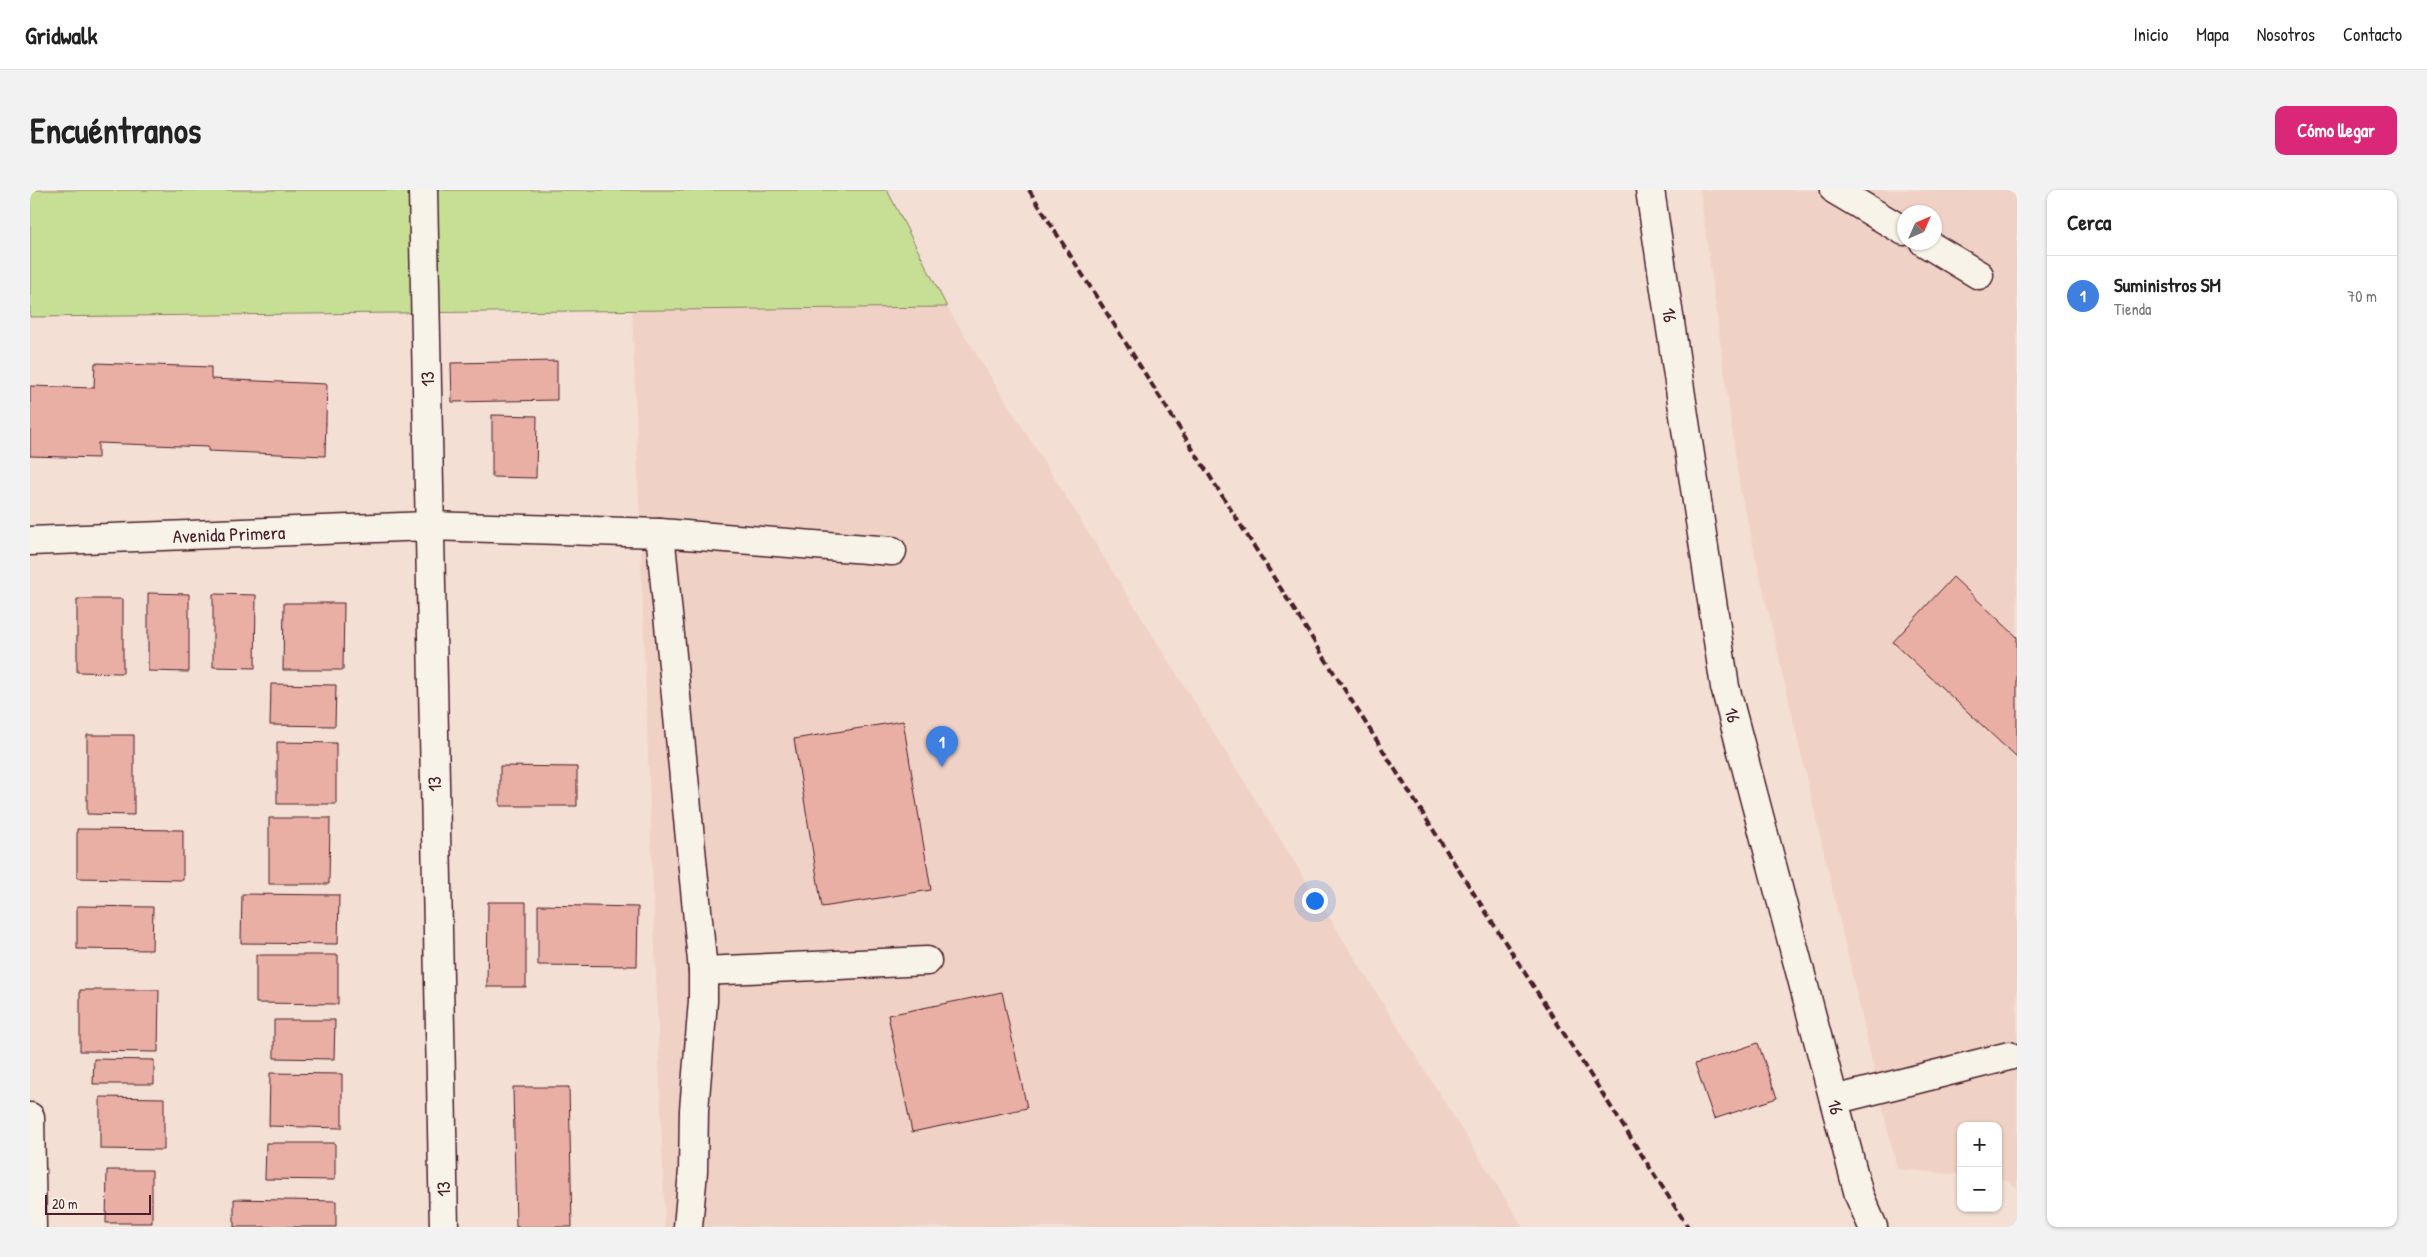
<!DOCTYPE html>
<html lang="es">
<head>
<meta charset="utf-8">
<style>
  body { margin:0; font-family:"Patrick Hand",sans-serif; background:#f2f2f2; color:#222 }
  .controls { position:absolute; right:15px; bottom:15px; display:grid; overflow:hidden; border-radius:10px; box-shadow:0 1px 4px #0004 }
  .controls button { width:45px; height:45px; display:grid; place-items:center; padding:0; border:0; border-bottom:1px solid #e0e0e0; background:#fff; color:#222; font:25px sans-serif }
  .compass { position:absolute; left:1867px; top:15px; width:45px; height:45px; border-radius:50%; background:#fff; box-shadow:0 1px 4px #0004; rotate:45deg }
  .scale { position:absolute; left:15px; bottom:12px; width:106px; box-sizing:border-box; padding-left:5px; border:2px solid #4a1f2b; border-top:0; font-size:14px; line-height:18px; white-space:nowrap; color:#4a1f2b; -webkit-text-stroke:4px #f7f3e8; paint-order:stroke }
  .you { position:absolute; left:1284px; top:710px; width:18px; height:18px; margin:-12px; border:4px solid #fff; border-radius:50%; background:#1a73e8; box-shadow:0 0 0 8px #1a73e833 }
  .badge { display:grid; place-items:center; width:32px; height:32px; border-radius:50%; background:#db2777; color:#fff; font-size:16px; font-weight:700 }
  .pin { position:absolute; translate:-50% -41px; filter:drop-shadow(0 1px 2px #0008) }
  .pin::after { content:''; position:absolute; top:26px; width:18px; height:15px; background:inherit; clip-path:polygon(0 0,100% 0,50% 100%) }
  .list { margin:0; padding:0; list-style:none }
  h2 { display:flex; justify-content:space-between; align-items:center; height:65px; margin:0; padding:0 20px; font-size:21px }
  h2 small { font-size:16px; font-weight:400; color:#767676 }
  .list li { display:grid; grid-template-columns:32px 1fr auto; gap:15px; align-items:center; box-sizing:border-box; height:80px; padding:0 20px; border-top:1px solid #e0e0e0 }
  .list b { display:block; font-size:19px; white-space:nowrap }
  .list p { margin:0; font-size:16px; white-space:nowrap; color:#767676 }
  .list em { font-size:16px; font-style:normal; color:#767676 }
  .map { position:relative; flex:none; width:1987px; height:1037px; overflow:hidden; border-radius:10px }
  header { display:flex; align-items:center; gap:30px; box-sizing:border-box; height:70px; padding:0 25px; background:#fff; border-bottom:1px solid #e0e0e0 }
  header strong { font-size:24px }
  nav { display:flex; gap:28px; margin-inline-start:auto; font-size:18px }
  .intro { display:flex; align-items:center; justify-content:space-between; box-sizing:border-box; height:120px; padding:0 30px }
  h1 { margin:0; font-size:35px }
  .button { padding:12px 22px; border-radius:10px; background:#db2777; color:#fff; font-size:18px; font-weight:700 }
  main { display:flex; gap:30px; padding:0 30px }
  aside { flex:1; background:#fff; border-radius:10px; box-shadow:0 1px 4px #0004 }
  .map>svg:first-child { display:block }
  .built { fill:#f0d1c6; fill-rule:evenodd }
  .green { fill:#c7df95; stroke:#887f60 }
  .building { fill:#e9afa4; stroke:#4a1f2b }
  .lines { fill:none; stroke-linecap:round; stroke-linejoin:round }
  .minor-casing { stroke:#4a1f2b; stroke-width:31 }
  .minor { stroke:#f7f3e8; stroke-width:28 }
  .rail { stroke:#4a1f2b; stroke-width:4; stroke-dasharray:8 4; stroke-linecap:butt }
  .labels { text-anchor:middle; dominant-baseline:central; stroke-width:5; stroke-linejoin:round; paint-order:stroke }
  .street-label { font-size:19px; fill:#4a1f2b; stroke:#f7f3e8 }
</style>
</head>
<body>
<header>
<strong>Gridwalk</strong>
<nav><a>Inicio</a><a>Mapa</a><a>Nosotros</a><a>Contacto</a></nav>
</header>
<div class="intro"><h1>Encuéntranos</h1><a class="button">Cómo llegar</a></div>
<main>
<div class="map">
<svg width="1987" height="1037" viewBox="0 0 1987 1037">
  <rect width="100%" height="100%" fill="#f3dfd4"/>
  <filter id="ink" filterUnits="userSpaceOnUse"><feTurbulence type="fractalNoise" baseFrequency=".02" numOctaves="2"/><feDisplacementMap in="SourceGraphic" scale="10" xChannelSelector="R" yChannelSelector="G"/><feConvolveMatrix kernelMatrix="1 2 1 2 8 2 1 2 1" color-interpolation-filters="sRGB"/></filter>
  <g filter="url(#ink)">
    <g class="built">
      <path d="M1670,0H1987V998L1976,990L1968,989V936H1931V985L1867,979L1710,299ZM1874,22H1904V52H1874Z"/>
      <polygon points="602,116 917,117 1493,1037 635,1037"/>
    </g>
    <polygon class="green" points="0,0 857,0 917,117 0,127"/>
    <g class="building">
      <polygon points="527,171 527,210 422,212 421,173"/>
      <polygon points="65,173 181,177 181,189 297,194 295,266 178,261 178,257 68,253 68,268 0,266 0,196 64,198"/>
      <polygon points="462,225 507,226 506,288 462,287"/>
      <polygon points="1923,387 1987,447 1987,568 1863,452"/>
      <polygon points="118,403 159,404 159,482 118,481"/>
      <polygon points="183,404 226,405 225,478 183,477"/>
      <polygon points="47,409 93,409 93,483 47,482"/>
      <polygon points="254,413 314,413 313,480 253,480"/>
      <polygon points="241,494 306,495 305,536 240,535"/>
      <polygon points="873,531 901,700 792,717 764,549"/>
      <polygon points="57,545 104,545 104,625 57,624"/>
      <polygon points="247,552 306,553 306,614 247,614"/>
      <polygon points="470,576 547,577 547,616 470,616"/>
      <polygon points="239,628 300,628 299,694 239,694"/>
      <polygon points="47,639 153,640 153,690 47,688"/>
      <polygon points="212,704 309,705 308,754 211,753"/>
      <polygon points="458,712 496,712 496,797 457,797"/>
      <polygon points="508,715 608,717 607,776 508,775"/>
      <polygon points="47,716 123,717 122,760 47,759"/>
      <polygon points="226,765 308,765 308,814 226,813"/>
      <polygon points="50,800 129,800 128,862 50,861"/>
      <polygon points="972,802 997,918 882,942 858,825"/>
      <polygon points="244,830 305,830 304,869 244,868"/>
      <polygon points="1728,853 1747,908 1684,929 1665,874"/>
      <polygon points="64,869 124,870 124,894 63,894"/>
      <polygon points="240,883 312,884 312,938 239,936"/>
      <polygon points="483,897 539,897 542,1037 486,1037"/>
      <polygon points="70,907 134,908 134,960 70,959"/>
      <polygon points="236,953 305,953 305,990 235,989"/>
      <polygon points="77,980 122,980 122,1033 76,1033"/>
      <polygon points="204,1009 306,1011 306,1037 204,1037"/>
    </g>
    <g class="lines">
      <defs>
        <g id="minor">
          <polyline points="393,0 414,1037"/>
          <polyline points="1620,0 1695,497 1829,1005 1843,1037"/>
          <polyline points="1805,0 1874,41"/>
          <polyline points="1894,52 1949,85"/>
          <polyline points="630,343 673,781 897,771"/>
          <polyline points="0,351 399,336 630,343 862,361"/>
          <polyline points="1804,910 1979,866"/>
          <polyline points="0,927 2,1037"/>
          <polyline points="658,1037 663,981 664,920 673,811 673,781"/>
        </g>
      </defs>
      <use href="#minor" class="minor-casing"/>
      <use href="#minor" class="minor"/>
      <polyline class="rail" points="999,0 1414,657 1658,1037"/>
    </g>
  </g>
  <g class="labels">
    <g class="street-label">
      <text transform="translate(1640 125) rotate(81)">16</text>
      <text transform="translate(397 189) rotate(-91)">13</text>
      <text transform="translate(199 344) rotate(-2)">Avenida Primera</text>
      <text transform="translate(1703 525) rotate(75)">16</text>
      <text transform="translate(404 594) rotate(-91)">13</text>
      <text transform="translate(1806 917) rotate(75)">16</text>
      <text transform="translate(413 999) rotate(-91)">13</text>
    </g>
  </g>
</svg>
<div class="controls">
<button>+</button>
<button>−</button>
</div>
<svg class="compass" viewBox="-18 -18 36 36"><path d="M0-13l5 13h-10z" fill="#e53935"/><path d="M0 13l5-13h-10z" fill="#767676"/></svg>
<div class="scale">20 m</div>
<div class="you"></div>
<div class="pin badge" style="left:912px;top:577px;background:#3f7fe0">1</div>
</div>
<aside>
<h2>Cerca<small></small></h2>
<ul class="list">
<li><span class="badge" style="background:#3f7fe0">1</span><div><b>Suministros SM</b><p>Tienda</p></div><em>70 m</em></li>
</ul>
</aside>
</main>
</body>
</html>
